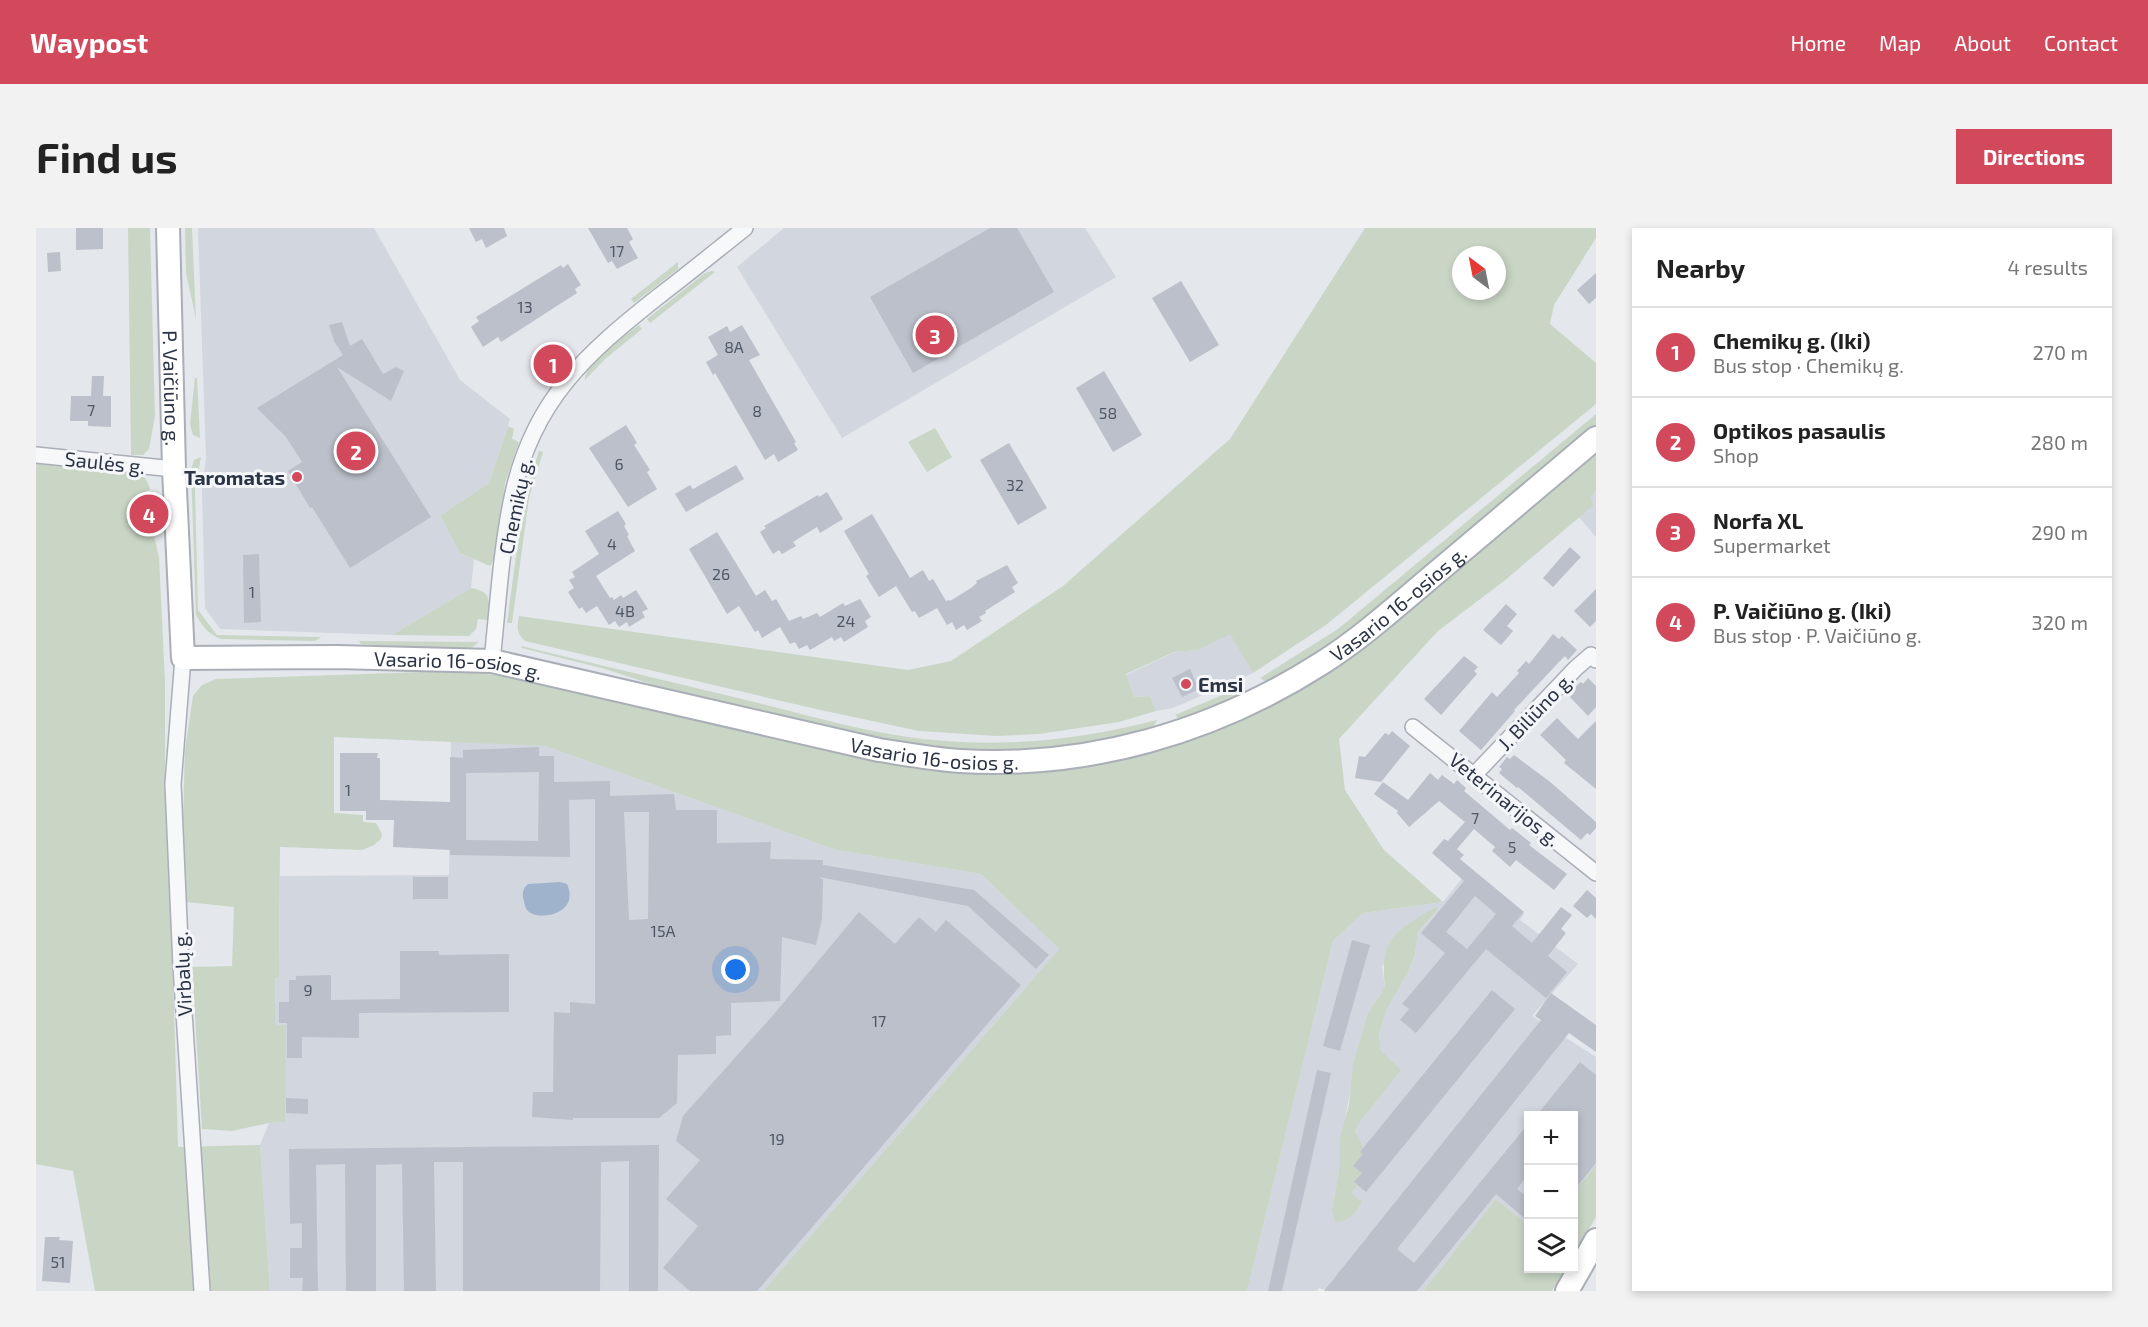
<!DOCTYPE html>
<html lang="en">
<head>
<meta charset="utf-8">
<style>
  body { margin:0; font-family:"Exo 2",sans-serif; background:#f2f2f2; color:#222 }
  .controls { position:absolute; right:18px; bottom:18px; display:grid; overflow:hidden; border-radius:0px; box-shadow:0 3px 9px #0003 }
  .controls button { width:54px; height:54px; display:grid; place-items:center; padding:0; border:0; border-bottom:2px solid #e0e0e0; background:#fff; color:#222; font:30px sans-serif }
  .compass { position:absolute; left:1416px; top:18px; width:54px; height:54px; border-radius:50%; background:#fff; box-shadow:0 3px 9px #0003; rotate:328deg }
  .you { position:absolute; left:700px; top:742px; width:21px; height:21px; margin:-15px; border:4px solid #fff; border-radius:50%; background:#1a73e8; box-shadow:0 0 0 9px #1a73e833 }
  .badge { display:grid; place-items:center; width:39px; height:39px; border-radius:50%; background:#d1495b; color:#fff; font-size:20px; font-weight:700 }
  .pin { position:absolute; translate:-50% -50%; border:3px solid #fff; box-shadow:0 2px 6px #0006 }
  .list { margin:0; padding:0; list-style:none }
  h2 { display:flex; justify-content:space-between; align-items:center; height:78px; margin:0; padding:0 24px; font-size:26px }
  h2 small { font-size:20px; font-weight:400; color:#767676 }
  .list li { display:grid; grid-template-columns:39px 1fr auto; gap:18px; align-items:center; box-sizing:border-box; height:90px; padding:0 24px; border-top:2px solid #e0e0e0 }
  .list b { display:block; font-size:22px; white-space:nowrap }
  .list p { margin:0; font-size:20px; white-space:nowrap; color:#767676 }
  .list em { font-size:20px; font-style:normal; color:#767676 }
  .icon { flex:none; width:33px; height:33px; fill:none; stroke:currentColor; stroke-width:2; stroke-linecap:round; stroke-linejoin:round }
  .map { position:relative; flex:none; width:1560px; height:1063px; overflow:hidden; border-radius:0px }
  header { display:flex; align-items:center; gap:36px; box-sizing:border-box; height:84px; padding:0 30px; background:#d1495b; color:#fff }
  header strong { font-size:28px }
  nav { display:flex; gap:33px; margin-inline-start:auto; font-size:21px }
  .intro { display:flex; align-items:center; justify-content:space-between; box-sizing:border-box; height:144px; padding:0 36px }
  h1 { margin:0; font-size:42px }
  .button { padding:15px 27px; border-radius:0px; background:#d1495b; color:#fff; font-size:21px; font-weight:700 }
  main { display:flex; gap:36px; padding:0 36px }
  aside { flex:1; background:#fff; border-radius:0px; box-shadow:0 3px 9px #0003 }
  .map>svg:first-child { display:block }
  .built { fill:#d2d6de; fill-rule:evenodd }
  .green { fill:#c9d6c5; fill-rule:evenodd }
  .water { fill:#9fb4cc }
  .building { fill:#bbc0ca; fill-rule:evenodd }
  .lines { fill:none; stroke-linecap:round; stroke-linejoin:round }
  .street-casing { stroke:#a9aeb7; stroke-width:18 }
  .secondary-casing { stroke:#a9aeb7; stroke-width:26 }
  .street { stroke:#f7f8fa; stroke-width:15 }
  .secondary { stroke:#fff; stroke-width:22 }
  .poi-dot { fill:#d1495b; stroke:#f4f6f9; stroke-width:2 }
  .labels { text-anchor:middle; dominant-baseline:central; stroke-width:6; stroke-linejoin:round; paint-order:stroke }
  .number-label { font-size:16px; fill:#4f5766 }
  .street-label { font-size:20px; fill:#2b3445; stroke:#f4f6f9 }
  .poi-label { font-size:20px; font-weight:bold; fill:#2b3445; stroke:#f4f6f9; text-anchor:end }
</style>
</head>
<body>
<header>
<strong>Waypost</strong>
<nav><a>Home</a><a>Map</a><a>About</a><a>Contact</a></nav>
</header>
<div class="intro"><h1>Find us</h1><a class="button">Directions</a></div>
<main>
<div class="map">
<svg width="1560" height="1063" viewBox="0 0 1560 1063">
  <rect width="100%" height="100%" fill="#e4e7ec"/>
  <g class="built">
    <polygon points="162,0 338,0 424,152 474,191 453,255 404,288 424,325 438,331 435,360 356,407 184,401 169,380 166,263 170,230"/>
    <polygon points="748,0 1049,0 1080,49 806,210 701,39"/>
    <polygon points="1560,262 1560,309 1543,289 1558,277 1555,270"/>
    <polygon points="1194,405 1217,445 1137,480 1120,483 1114,468 1098,469 1090,447 1139,424 1162,422"/>
    <polygon points="415,513 509,518 800,622 945,646 1023,721 727,1063 234,1063 224,917 233,895 249,894 249,797 240,797 239,749 243,748 244,648 413,647"/>
    <path d="M1433,642L1488,686L1484,692L1542,736L1496,788L1560,829V937L1538,964V888H1492V997L1460,971L1387,1063H1294L1283,1060L1281,1063H1211L1297,713L1327,685L1407,674ZM1402,682L1382,704L1379,727L1372,744L1350,783L1343,806L1345,823L1352,831L1319,904L1324,924L1326,926L1317,938L1315,965L1296,981L1303,943L1310,886L1324,812L1331,787L1349,759L1346,738Z"/>
  </g>
  <g class="green">
    <polygon points="92,0 114,0 119,188 113,221 107,227 95,227"/>
    <polygon points="149,0 156,0 160,91 150,45"/>
    <path d="M1329,0H1560V10L1518,77L1514,96L1560,135V176L1290,397L1217,445L1194,406L1162,422L1138,424L1090,446L1098,469L1114,468L1120,483L1083,494L1003,506L961,508L883,503L780,481L489,413C480,405 481,399 483,388L872,442L915,433L1027,358L1194,211ZM1425,27H1461V63H1425Z"/>
    <polygon points="642,34 642,41 598,75 595,71"/>
    <polygon points="676,43 679,44 614,95 611,91 669,45"/>
    <path d="M603,97L606,101L569,131L549,152C547,137 590,106 603,97Z"/>
    <polygon points="159,150 161,150 164,210 157,207 154,196"/>
    <polygon points="1560,186 1560,197 1330,390 1302,411 1237,453 1231,454 1224,450 1302,401"/>
    <polygon points="472,198 478,201 476,211 483,214 469,255 458,332 454,338 424,325 404,288 453,255"/>
    <polygon points="899,200 916,229 891,244 872,214"/>
    <polygon points="503,223 507,224 493,270 476,395 471,395 488,269"/>
    <path d="M1560,224V262L1555,270L1558,277L1468,353L1402,403L1303,511L1309,562L1348,622L1407,674L1327,685L1297,713L1211,1063H727L1023,721L945,646L800,622L509,518L298,509V585L327,587V594L340,595L346,606L345,611L338,617L326,622L244,619L243,749L239,750L240,797H250L249,894L233,895L196,903L166,901L156,739L196,738L198,679L150,674L147,588L149,522L157,468L166,457L180,451L417,443C479,447 539,461 599,476C658,490 717,504 775,518C811,526 846,536 882,541C988,555 1098,536 1196,494Z"/>
    <path d="M165,229L159,261L162,382L181,407L285,409L279,413L185,411C173,407 166,398 160,387L155,241L158,232Z"/>
    <path d="M0,234L96,243C107,246 112,251 114,262L110,263L113,304H117L123,329L129,455V561L138,778L142,919L224,917L234,1063H59L37,943L0,936Z"/>
    <path d="M435,360C457,364 453,373 452,392L442,391L440,401L433,408L356,407Z"/>
    <polygon points="323,413 443,414 431,423 325,416"/>
    <path d="M485,418C560,436 635,454 710,472C769,486 827,504 887,511C967,520 1044,512 1121,492L1116,502L1062,515L1016,522L931,524L851,513L624,459L569,441L486,420Z"/>
    <polygon points="1203,460 1204,466 1200,472 1144,492 1139,487"/>
    <path d="M1400,679L1402,681L1382,704L1379,727L1372,744L1350,783L1343,806L1345,823L1365,842L1325,892L1319,903L1327,919L1324,924L1327,926L1317,938L1326,945L1318,954L1322,957L1315,965L1326,974C1319,985 1313,994 1299,994L1296,981L1303,943L1304,910L1313,877L1317,837L1331,787L1349,759C1343,709 1361,702 1400,679Z"/>
    <polygon points="1560,937 1560,989 1538,1026 1538,964"/>
    <polygon points="1460,971 1492,997 1492,1040 1529,1041 1516,1063 1387,1063"/>
  </g>
  <path class="water" d="M524,654L531,656C545,687 500,694 491,682C490,681 488,675 488,673C486,666 486,661 492,656Z"/>
  <g class="building">
    <polygon points="40,0 67,0 67,21 40,22"/>
    <polygon points="433,0 468,0 471,8 450,20 446,11 440,14"/>
    <polygon points="552,0 591,0 597,11 593,14 602,30 581,41 576,33 572,35"/>
    <polygon points="954,0 981,0 1018,64 877,145 834,69"/>
    <polygon points="24,24 25,43 12,44 11,25"/>
    <polygon points="532,36 545,57 539,61 541,65 465,114 462,109 447,119 435,99 443,93 440,89 525,37 527,40"/>
    <polygon points="1560,45 1560,70 1553,76 1541,62"/>
    <polygon points="1145,53 1183,117 1154,134 1116,70"/>
    <polygon points="306,94 314,118 326,111 347,146 360,139 368,143 355,173 301,139 395,289 314,340 276,279 274,280 252,243 266,234 250,209 221,180 307,127 298,113 293,97"/>
    <polygon points="706,97 724,127 713,132 760,214 758,215 762,222 742,234 738,226 729,232 679,145 677,147 670,134 682,127 672,109 691,98 694,104"/>
    <polygon points="1068,143 1106,207 1077,224 1040,160"/>
    <polygon points="56,148 68,148 67,168 75,168 75,199 52,198 52,193 34,193 35,168 55,168"/>
    <polygon points="590,197 601,215 598,217 614,242 611,244 621,261 592,279 553,220"/>
    <polygon points="973,215 1011,280 982,297 944,232"/>
    <polygon points="700,237 708,251 650,284 639,266 654,257 657,261"/>
    <polygon points="791,264 807,291 784,305 781,299 757,314 760,318 746,326 743,322 737,326 724,304 730,300 728,298 782,267 783,269"/>
    <polygon points="582,283 590,296 588,298 593,307 591,308 599,323 560,348 574,370 576,369 578,372 585,367 587,370 600,362 612,381 606,384 609,389 593,399 591,394 583,399 579,393 573,397 561,378 550,385 546,379 543,381 532,364 538,360 533,352 539,349 536,344 563,326 549,303"/>
    <polygon points="836,286 874,350 887,342 893,353 897,351 910,373 913,372 914,373 935,360 941,355 940,353 971,337 982,355 976,359 979,364 949,383 950,385 943,389 946,393 931,402 928,397 920,402 916,394 911,397 901,380 883,390 879,383 876,384 860,358 843,369 830,348 833,346 808,303"/>
    <polygon points="681,304 720,368 729,362 736,373 740,371 753,393 765,388 767,391 781,385 784,389 807,375 809,378 824,371 835,389 829,393 832,399 808,414 805,409 798,413 796,409 774,422 771,417 763,421 759,414 754,416 744,399 726,410 722,402 719,404 703,378 691,386 653,321"/>
    <polygon points="1534,319 1545,329 1517,359 1507,350"/>
    <polygon points="223,326 225,394 208,395 207,327"/>
    <polygon points="1560,361 1560,393 1554,399 1538,383"/>
    <polygon points="1470,376 1481,386 1471,398 1477,403 1465,417 1447,402"/>
    <polygon points="1517,406 1523,411 1526,408 1541,422 1532,432 1529,428 1523,434 1478,482 1479,483 1445,522 1423,503 1456,464 1461,469 1483,445 1481,443 1490,433 1493,436"/>
    <polygon points="1428,428 1442,439 1438,443 1441,446 1405,487 1388,471"/>
    <polygon points="1154,441 1163,461 1146,469 1136,450"/>
    <polygon points="1552,450 1560,458 1560,479 1552,488 1534,469 1538,465 1535,463 1545,454 1547,456"/>
    <polygon points="1521,490 1542,511 1560,493 1560,561 1528,535 1530,532 1504,507"/>
    <polygon points="1356,503 1374,518 1345,554 1319,550 1323,528 1329,529 1349,505 1353,507"/>
    <path d="M503,519V528H518V554L574,553V568L638,566L640,582H681V615L735,614L734,631L787,632V637L938,662L1013,727L1000,741L932,678L783,649L787,652L786,691L780,717L746,709L744,773L695,775V807L680,808V826L642,827L641,875L623,890H537V892L496,889L497,864H517L518,784L534,785V774L559,776V571L533,572L534,629L414,627V622L357,619L358,592H330V583H304V525H342L341,530H344V572L414,574V529L427,530V522ZM503,544L502,613L430,612V545ZM588,584H613L612,691L593,692Z"/>
    <polygon points="1478,527 1513,553 1560,594 1560,600 1554,607 1551,605 1545,612 1482,559 1481,560 1463,545 1466,541 1463,539 1471,529 1474,531"/>
    <path d="M1394,545L1402,552L1406,547L1418,556L1421,552L1430,560L1428,563L1474,602L1476,600L1495,615L1493,617L1531,646L1518,662L1480,632L1474,639L1456,623L1459,619L1438,601L1421,621L1428,627L1424,631L1488,684L1476,698L1496,715L1525,679L1536,687L1525,701L1530,705L1512,728L1531,744L1510,770L1450,721L1380,805L1364,792L1373,781L1366,776L1409,725L1385,705L1428,653L1396,625L1408,611L1412,613L1429,594L1403,573L1373,599L1361,585L1362,583L1338,566L1347,554L1372,572ZM1439,668L1460,686L1431,721L1410,704Z"/>
    <rect x="377" y="649" width="35" height="22"/>
    <polygon points="1551,662 1560,670 1560,691 1555,686 1551,690 1537,678"/>
    <polygon points="823,684 859,716 883,689 900,704 910,692 985,757 721,1063 654,1063 627,1040 662,998 630,971 664,932 640,913 647,888 739,785"/>
    <polygon points="1316,712 1334,717 1304,823 1287,818"/>
    <polygon points="364,723 403,723 403,727 473,726 473,784 323,785 323,810 266,809 266,830 251,830 251,795 243,795 243,774 253,774 253,752 260,752 260,748 295,747 295,772 364,771"/>
    <polygon points="1456,762 1479,781 1330,964 1318,954 1326,945 1317,938 1327,926 1324,924"/>
    <polygon points="1515,765 1560,797 1560,824 1533,805 1361,1021 1378,1035 1492,896 1492,946 1481,961 1492,970 1492,993 1460,966 1381,1063 1288,1063 1505,792 1499,788"/>
    <polygon points="1544,834 1560,847 1560,935 1538,962 1538,888 1500,888"/>
    <polygon points="1281,842 1295,845 1246,1063 1232,1063"/>
    <polygon points="250,870 272,871 272,886 250,885"/>
    <polygon points="623,917 622,1063 593,1063 593,933 565,934 564,1063 427,1063 427,934 398,934 400,1063 368,1063 366,936 340,937 340,1063 310,1063 309,936 280,937 282,1063 266,1063 267,1050 254,1050 254,1020 266,1020 266,995 254,996 253,921"/>
    <polygon points="9,1009 24,1009 23,1012 37,1013 34,1055 6,1053"/>
  </g>
  <g class="lines">
    <defs>
      <g id="street">
        <polyline points="0,227 138,241"/>
        <polyline points="147,430 137,556 145,738 166,1063"/>
        <path d="M456,433C462,377 465,320 477,265C498,171 551,125 623,68C652,46 680,23 709,0"/>
        <polyline points="1377,499 1560,645"/>
        <polyline points="1439,546 1540,440 1555,427 1560,432"/>
      </g>
      <g id="secondary">
        <path id="s1" d="M132,0L138,241L147,430L301,429L456,433L843,522C869,526 896,531 924,533C1052,541 1178,504 1286,435C1327,409 1363,376 1400,345C1453,300 1507,255 1560,210"/>
        <polyline points="1531,1063 1560,1012"/>
      </g>
    </defs>
    <use href="#street" class="street-casing"/>
    <use href="#secondary" class="secondary-casing"/>
    <use href="#street" class="street"/>
    <use href="#secondary" class="secondary"/>
  </g>
  <g class="poi-dot">
    <circle cx="261" cy="249" r="6"/>
    <circle cx="1150" cy="456" r="6"/>
  </g>
  <g class="labels">
    <g class="number-label">
      <text x="581" y="22">17</text>
      <text x="489" y="78">13</text>
      <text x="698" y="118">8A</text>
      <text x="55" y="181">7</text>
      <text x="721" y="182">8</text>
      <text x="1072" y="184">58</text>
      <text x="583" y="235">6</text>
      <text x="979" y="256">32</text>
      <text x="576" y="315">4</text>
      <text x="685" y="345">26</text>
      <text x="216" y="363">1</text>
      <text x="589" y="382">4B</text>
      <text x="810" y="392">24</text>
      <text x="312" y="561">1</text>
      <text x="1439" y="589">7</text>
      <text x="1476" y="618">5</text>
      <text x="627" y="702">15A</text>
      <text x="272" y="761">9</text>
      <text x="843" y="792">17</text>
      <text x="741" y="910">19</text>
      <text x="22" y="1033">51</text>
    </g>
    <g class="street-label">
      <text stroke="none"><textPath href="#s1" startOffset="160">P. Vaičiūno g.</textPath></text>
      <text transform="translate(69 234) rotate(6)">Saulės g.</text>
      <text transform="translate(479 278) rotate(-78)">Chemikų g.</text>
      <text stroke="none"><textPath href="#s1" startOffset="1696">Vasario 16-osios g.</textPath></text>
      <text stroke="none"><textPath href="#s1" startOffset="706">Vasario 16-osios g.</textPath></text>
      <text transform="translate(1499 483) rotate(-46)">J. Biliūno g.</text>
      <text stroke="none"><textPath href="#s1" startOffset="1192">Vasario 16-osios g.</textPath></text>
      <text transform="translate(1469 571) rotate(39)">Veterinarijos g.</text>
      <text transform="translate(146 746) rotate(-93)">Virbalų g.</text>
    </g>
    <g class="poi-label">
      <text x="249" y="249">Taromatas</text>
      <text x="1162" y="456" text-anchor="start">Emsi</text>
    </g>
  </g>
</svg>
<div class="controls">
<button>+</button>
<button>−</button>
<button><svg class="icon" aria-label="layers" viewBox="0 0 24 24"><path d="M12 4l9 5-9 5-9-5zM3 14l9 5 9-5"/></svg></button>
</div>
<svg class="compass" viewBox="-18 -18 36 36"><path d="M0-13l5 13h-10z" fill="#e53935"/><path d="M0 13l5-13h-10z" fill="#767676"/></svg>
<div class="you"></div>
<div class="pin badge" style="left:517px;top:136px">1</div>
<div class="pin badge" style="left:320px;top:223px">2</div>
<div class="pin badge" style="left:899px;top:107px">3</div>
<div class="pin badge" style="left:113px;top:286px">4</div>
</div>
<aside>
<h2>Nearby<small>4 results</small></h2>
<ul class="list">
<li><span class="badge">1</span><div><b>Chemikų g. (Iki)</b><p>Bus stop · Chemikų g.</p></div><em>270 m</em></li>
<li><span class="badge">2</span><div><b>Optikos pasaulis</b><p>Shop</p></div><em>280 m</em></li>
<li><span class="badge">3</span><div><b>Norfa XL</b><p>Supermarket</p></div><em>290 m</em></li>
<li><span class="badge">4</span><div><b>P. Vaičiūno g. (Iki)</b><p>Bus stop · P. Vaičiūno g.</p></div><em>320 m</em></li>
</ul>
</aside>
</main>
</body>
</html>
